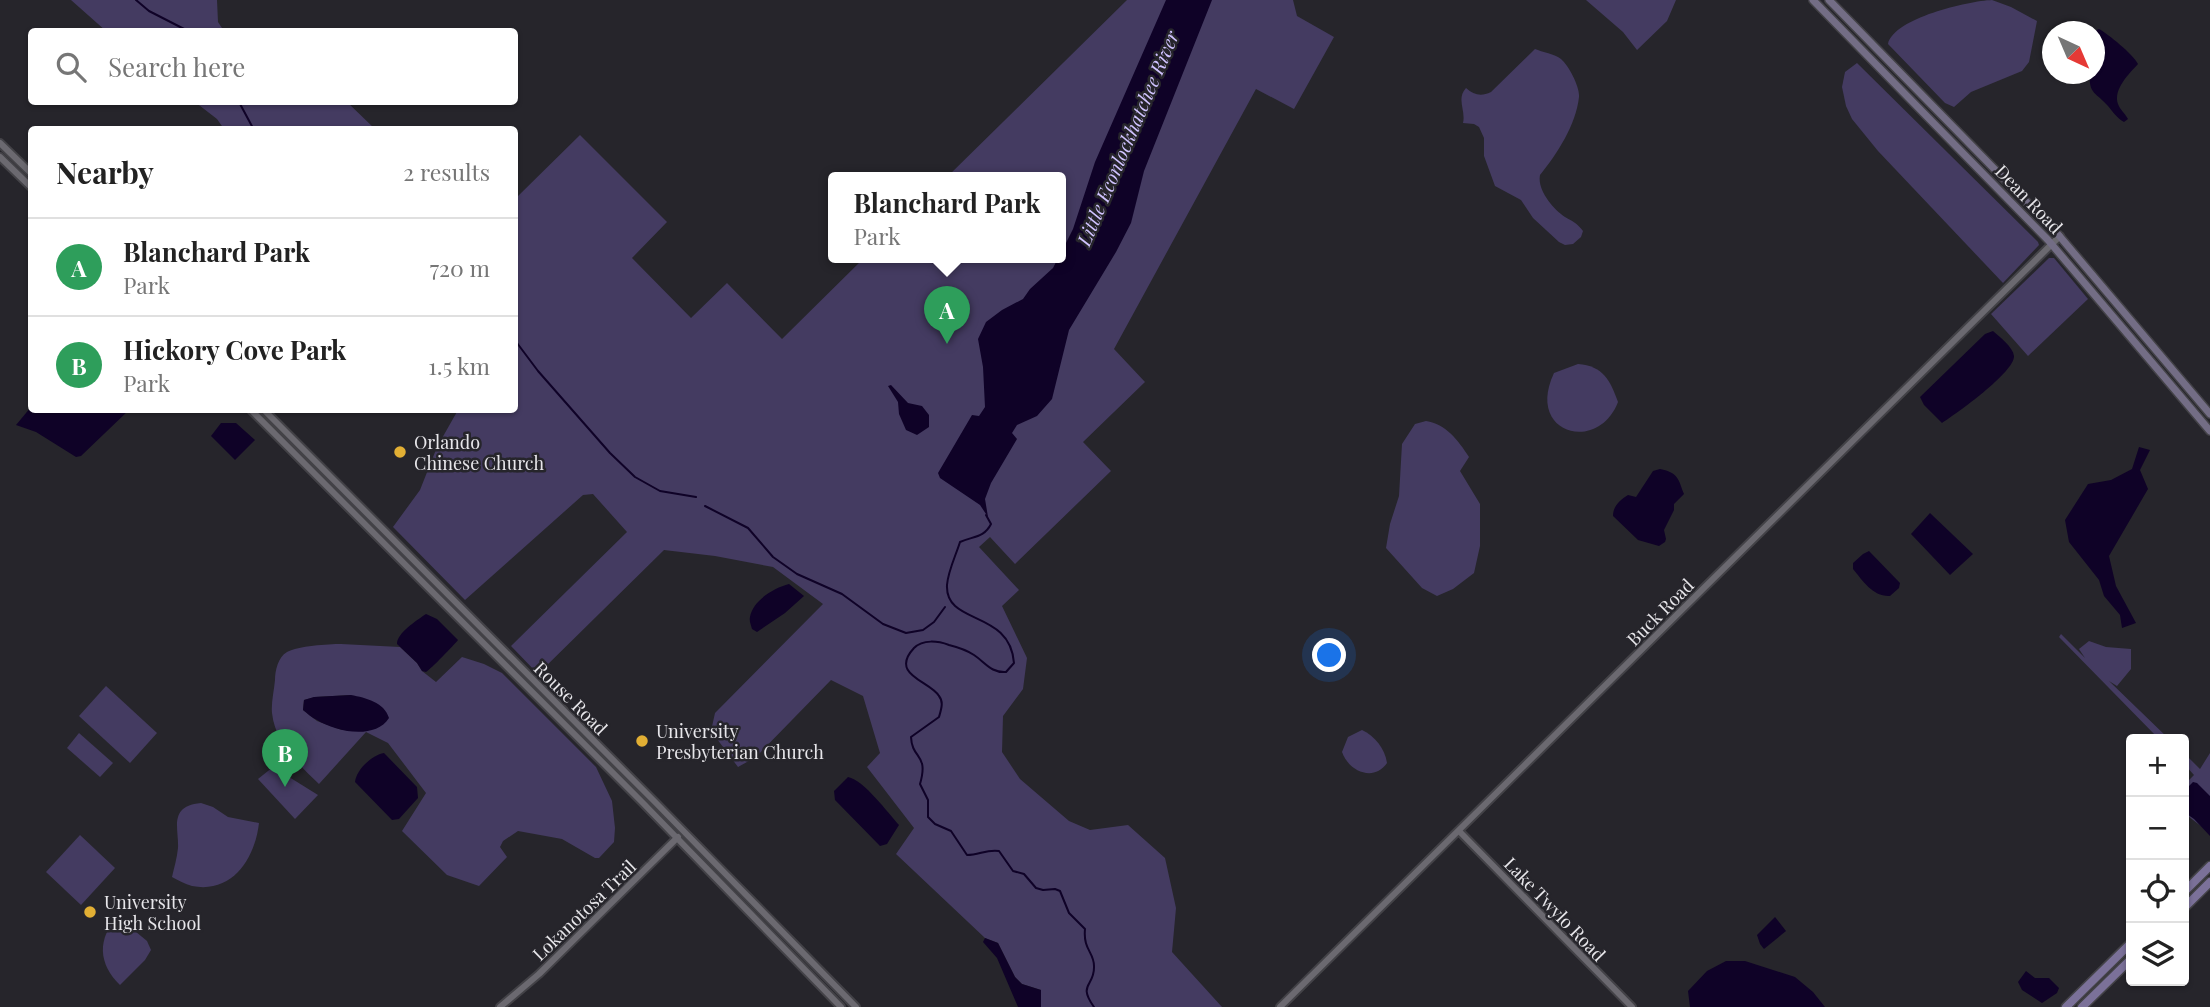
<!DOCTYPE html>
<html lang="en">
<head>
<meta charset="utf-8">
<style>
  body { margin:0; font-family:"Playfair Display",serif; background:#f6f6f6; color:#222 }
  .controls { position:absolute; right:21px; bottom:21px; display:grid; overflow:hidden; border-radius:7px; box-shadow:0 2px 5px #0004 }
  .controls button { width:63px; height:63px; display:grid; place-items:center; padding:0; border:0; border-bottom:2px solid #e0e0e0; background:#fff; color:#222; font:35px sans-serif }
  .compass { position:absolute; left:2042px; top:21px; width:63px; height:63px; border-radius:50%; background:#fff; box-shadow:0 2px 5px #0004; rotate:136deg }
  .you { position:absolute; left:1330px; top:656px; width:24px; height:24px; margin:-18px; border:5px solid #fff; border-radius:50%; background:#1a73e8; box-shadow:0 0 0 10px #1a73e833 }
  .badge { display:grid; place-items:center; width:46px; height:46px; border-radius:50%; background:#0b8043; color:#fff; font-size:23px; font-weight:700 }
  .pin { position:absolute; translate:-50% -58px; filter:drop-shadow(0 2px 4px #0008) }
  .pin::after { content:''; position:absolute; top:37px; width:24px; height:21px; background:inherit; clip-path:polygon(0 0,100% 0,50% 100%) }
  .popup { position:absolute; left:828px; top:172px; width:238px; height:91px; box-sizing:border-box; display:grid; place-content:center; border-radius:7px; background:#fff; filter:drop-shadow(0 2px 5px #0005); font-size:23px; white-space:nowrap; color:#767676 }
  .popup b { font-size:26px; color:#222 }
  .popup::after { content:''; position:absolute; left:50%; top:100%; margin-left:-14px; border:14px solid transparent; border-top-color:#fff }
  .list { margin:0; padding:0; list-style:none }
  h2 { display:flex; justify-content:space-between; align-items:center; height:91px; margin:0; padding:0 28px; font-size:30px }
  h2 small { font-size:23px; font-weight:400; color:#767676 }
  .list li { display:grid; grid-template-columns:46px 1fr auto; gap:21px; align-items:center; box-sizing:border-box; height:98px; padding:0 28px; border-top:2px solid #e0e0e0 }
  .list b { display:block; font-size:26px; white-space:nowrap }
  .list p { margin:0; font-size:23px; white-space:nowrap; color:#767676 }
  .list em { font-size:23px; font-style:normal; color:#767676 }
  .icon { flex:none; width:38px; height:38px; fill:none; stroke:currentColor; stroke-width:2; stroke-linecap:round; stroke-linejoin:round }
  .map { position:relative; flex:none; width:2210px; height:1007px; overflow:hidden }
  .search { position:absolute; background:#fff; box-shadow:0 2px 5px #0004; left:28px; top:28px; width:490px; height:77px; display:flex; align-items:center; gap:18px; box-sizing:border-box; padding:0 24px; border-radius:7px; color:#767676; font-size:26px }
  .panel { position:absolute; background:#fff; box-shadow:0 2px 5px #0004; left:28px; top:126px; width:490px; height:287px; border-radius:7px }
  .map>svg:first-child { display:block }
  .green { fill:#443b61; fill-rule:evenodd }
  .water { fill:#0f0227 }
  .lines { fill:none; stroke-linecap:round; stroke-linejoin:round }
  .stream { stroke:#0f0227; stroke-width:2 }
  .tertiary-casing { stroke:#434247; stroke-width:10 }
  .secondary-casing { stroke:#434247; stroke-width:10 }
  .primary-casing { stroke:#434247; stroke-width:11 }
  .tertiary { stroke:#6b6970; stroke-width:6 }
  .secondary { stroke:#736d85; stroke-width:7 }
  .primary { stroke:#7b7199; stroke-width:8 }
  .poi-dot { fill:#e2af34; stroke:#26252b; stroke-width:2.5 }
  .labels { text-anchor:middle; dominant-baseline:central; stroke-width:5; stroke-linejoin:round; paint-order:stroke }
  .street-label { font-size:18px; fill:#e7e6ea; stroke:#26252b }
  .poi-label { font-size:18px; fill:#e7e6ea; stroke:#26252b; text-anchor:start }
  .water-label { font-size:19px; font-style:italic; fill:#d0c3ff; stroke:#26252b }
</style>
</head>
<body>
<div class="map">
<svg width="2210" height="1007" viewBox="0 0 2210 1007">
  <rect width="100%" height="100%" fill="#26252b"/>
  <g class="green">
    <polygon points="71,0 217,0 218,22 224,31 106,31"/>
    <polygon points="1127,0 1293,0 1297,16 1334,37 1294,109 1256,89 1114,349 1145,382 1083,442 1111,471 1015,564 990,537 979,547 1019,590 1002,606 1027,658 1023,689 1003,716 1002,752 1020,779 1069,821 1090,830 1128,825 1165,858 1176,908 1172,952 1222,1007 1041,1007 1041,990 1022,984 1015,977 998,943 985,938 896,854 914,828 867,767 880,753 863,696 831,680 756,757 738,767 711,731 715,713 823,604 773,567 715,556 664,550 538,674 511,646 627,532 593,494 583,495 465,600 393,527 420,490 437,447 458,410 514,410 515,199 580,135 667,222 632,258 691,318 727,283 782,339 864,258 1061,258 1061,178 946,178"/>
    <polygon points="1586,0 1676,0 1667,21 1637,50 1623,32"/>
    <path d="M1992,0L2011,7L2037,21L2029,62L2022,71L1971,92L1954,107L1945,103L1888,44C1894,18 1968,1 1992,0Z"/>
    <path d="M1535,49C1542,52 1555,54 1561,59C1569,66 1580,87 1579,97C1576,125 1557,154 1540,175C1537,190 1553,209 1565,217C1572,221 1577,223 1583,231L1581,237L1573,244L1565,245L1559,242L1533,218L1521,200L1495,186L1484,156V138L1479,127L1474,124L1463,123C1466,110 1456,99 1466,88C1474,95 1481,97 1491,92Z"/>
    <polygon points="1857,63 2038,242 2039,245 2003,283 1878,151 1852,119 1846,106 1842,87 1845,72"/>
    <polygon points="195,102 347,102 375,129 224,129 217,119"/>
    <polygon points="2049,258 2054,258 2088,299 2028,356 1991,314"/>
    <path d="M1578,364C1603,366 1610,380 1618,402C1598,454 1525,434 1554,373Z"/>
    <path d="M1426,421C1446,424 1458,440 1469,457L1460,471L1480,504V546L1474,573L1453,589L1437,596L1422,588L1386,548L1390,524L1399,496L1402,444L1415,424Z"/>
    <polygon points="2061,634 2085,658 2079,649 2089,641 2106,647 2131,649 2131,669 2117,686 2109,681 2169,739 2159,739 2059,637"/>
    <path d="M341,644L400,647L417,663L422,671L436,682L462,657L484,664L502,673L596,767L612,801L615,828L614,842L599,858H595L562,839L518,831L503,841L500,847L507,857L479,886L447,875L402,831L426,793L388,743L366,732L319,784C299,765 275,742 272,713C271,703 274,691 275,680C275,671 278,657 287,652C298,646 328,644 341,644ZM351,695L342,730L317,721L303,710L304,700L315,697Z"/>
    <polygon points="106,686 157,733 130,763 79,716"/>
    <path d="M1362,730C1375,736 1385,749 1387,763C1374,782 1349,772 1342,752L1348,737Z"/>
    <polygon points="79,733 113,763 100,777 67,748"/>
    <polygon points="2184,753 2200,769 2210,753 2210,833 2184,813 2184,785 2194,775 2184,764"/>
    <polygon points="273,767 318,795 295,819 258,779"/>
    <path d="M201,803L213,807L228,817L259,823C255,858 233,894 192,886C185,884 178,880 172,877C174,868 177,858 178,848C179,829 168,806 201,803Z"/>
    <polygon points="80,835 115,868 81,905 46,872"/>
    <path d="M118,917L147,941L151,950L145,960L120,985C98,964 97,938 118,917Z"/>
  </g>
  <g class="water">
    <polygon points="1166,0 1212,0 1144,171 1131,223 1116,252 1069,330 1052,399 1037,416 1017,425 1012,433 1017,439 991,483 985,499 988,517 980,505 940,478 938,473 972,415 979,416 985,407 983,367 978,339 986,322 1002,310 1023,299 1030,289 1053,268 1058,258 1061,258 1061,253 1073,229 1095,162"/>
    <path d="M2099,29C2108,34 2133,54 2138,64C2129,74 2113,89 2118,104C2120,110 2125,113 2128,119L2124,122C2117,118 2113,112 2108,106C2097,93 2088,94 2090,74H2094V31Z"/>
    <path d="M1993,331C2000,337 2013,347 2014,356C2015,372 1956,414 1942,423L1924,405L1920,397L1985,334Z"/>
    <polygon points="891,385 908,403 922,406 929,415 929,427 917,435 906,430 899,414 898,402 888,386"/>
    <polygon points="31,407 32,410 129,410 81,456 76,457 36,432 16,425"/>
    <polygon points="221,423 236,423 255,440 235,460 211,436"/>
    <polygon points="2139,447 2150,450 2140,470 2148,489 2109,556 2116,586 2136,623 2122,628 2120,615 2104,596 2099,580 2069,542 2065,520 2088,484 2111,480 2132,469"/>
    <path d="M1660,469C1679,473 1678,479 1684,494L1674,504V510L1664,530L1666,539L1665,542L1659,546L1638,540L1613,516C1613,506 1620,500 1628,495L1636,497L1653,471Z"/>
    <polygon points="1930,513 1973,554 1950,575 1911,534"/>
    <path d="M1869,551L1900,583L1899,588L1890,596C1873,597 1863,581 1853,569V563L1863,554Z"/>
    <path d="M789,584L804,596L785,613L757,632L752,629C751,625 749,621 750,617C753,600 774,588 789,584Z"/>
    <path d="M426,614L437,619L458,640C454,645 431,669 426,672L422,671L417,663L397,644C397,633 416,621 426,614Z"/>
    <path d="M351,695C366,698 384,702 389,718C375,740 336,732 317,720C312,718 307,713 303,710L304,700L314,697Z"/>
    <path d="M384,753L417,787L418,798L399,819L392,820L355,782C356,770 372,755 384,753Z"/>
    <path d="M848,777C864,780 888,813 899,825L887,844L880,846L835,800L834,791Z"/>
    <polygon points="2193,782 2197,783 2210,796 2210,836 2194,819 2184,812 2184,797 2188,793 2188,787"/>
    <polygon points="1775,917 1786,931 1764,949 1760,944 1757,935"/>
    <polygon points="985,938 998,943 1015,977 1022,984 1041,990 1041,1007 1018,1007 997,958 983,942"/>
    <polygon points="1726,961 1745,961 1795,977 1813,992 1825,1007 1690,1007 1688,991 1707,971"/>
    <polygon points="2026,971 2035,978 2049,978 2059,988 2057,993 2042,1003 2022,990 2018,982"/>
  </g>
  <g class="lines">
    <g class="stream">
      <polyline points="136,0 149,11 190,32"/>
      <polyline points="239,102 254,130"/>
      <polyline points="514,339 538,371 610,453 635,477 660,491 696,497"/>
      <polyline points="705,506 748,528 773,557 797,574 842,594 883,624 906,633 923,630 934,622 945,607"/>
      <path d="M986,515L991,524C984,538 973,536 960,542C956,555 948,571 947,585C945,626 1010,609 1014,663L1006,672C991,673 986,663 974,655C968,651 957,647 949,645C938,641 923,639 914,648C889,675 930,681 939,696C944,702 941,710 939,717L911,737C912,760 929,753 920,784L928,800V817L935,824L951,831L967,855C979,855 987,849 999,851L1013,871L1024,874L1036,888L1043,890L1055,889L1060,891L1069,913L1085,929C1083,950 1094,952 1094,966C1095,987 1077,983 1094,1007"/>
    </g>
    <defs>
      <g id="tertiary">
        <polyline points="0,143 32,174"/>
        <polyline points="0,157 32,188"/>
        <polyline points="251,410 642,802 841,1007"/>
        <polyline points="264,410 656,803 856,1007"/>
        <polyline points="1459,831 1632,1007"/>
        <polyline points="500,1007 539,974 678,837"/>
        <polyline points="1280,1007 2060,236"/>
      </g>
      <g id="secondary">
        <polyline points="1813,0 2048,240 2210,431"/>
        <polyline points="1829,0 2056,232 2210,414"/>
      </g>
      <g id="primary">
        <polyline points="2184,892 2210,866"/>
        <polyline points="2184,908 2210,882"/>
        <polyline points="2066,1007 2131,943"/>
        <polyline points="2082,1007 2131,959"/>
      </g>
    </defs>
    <use href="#tertiary" class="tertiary-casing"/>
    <use href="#secondary" class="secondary-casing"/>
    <use href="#primary" class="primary-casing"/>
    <use href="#tertiary" class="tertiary"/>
    <use href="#secondary" class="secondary"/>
    <use href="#primary" class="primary"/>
  </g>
  <g class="poi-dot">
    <circle cx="400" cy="452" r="7"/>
    <circle cx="642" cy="741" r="7"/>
    <circle cx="90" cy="912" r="7"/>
  </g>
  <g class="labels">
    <g class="street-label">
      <text transform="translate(2029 199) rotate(46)">Dean Road</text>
      <text transform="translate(1660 612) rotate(-45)">Buck Road</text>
      <text transform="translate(571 698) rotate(45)">Rouse Road</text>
      <text transform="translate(1555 909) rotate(46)">Lake Twylo Road</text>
      <text transform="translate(584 910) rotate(-44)">Lokanotosa Trail</text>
    </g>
    <g class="poi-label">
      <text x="414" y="442">Orlando<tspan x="414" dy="21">Chinese Church</tspan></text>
      <text x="656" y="731">University<tspan x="656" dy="21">Presbyterian Church</tspan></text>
      <text x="104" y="902">University<tspan x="104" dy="21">High School</tspan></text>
    </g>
    <g class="water-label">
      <text transform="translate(1127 138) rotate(-67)">Little Econlockhatchee River</text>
    </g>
  </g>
</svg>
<div class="controls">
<button>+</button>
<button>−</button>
<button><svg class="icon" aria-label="locate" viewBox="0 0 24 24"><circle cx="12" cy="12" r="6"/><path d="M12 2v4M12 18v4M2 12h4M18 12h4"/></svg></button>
<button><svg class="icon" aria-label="layers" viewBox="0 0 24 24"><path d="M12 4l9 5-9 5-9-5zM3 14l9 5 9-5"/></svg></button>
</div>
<svg class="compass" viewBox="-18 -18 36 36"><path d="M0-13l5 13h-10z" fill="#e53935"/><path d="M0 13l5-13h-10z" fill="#767676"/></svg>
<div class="you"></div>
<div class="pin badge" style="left:947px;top:344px;background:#2e9e5b">A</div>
<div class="popup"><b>Blanchard Park</b>Park</div>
<div class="pin badge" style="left:285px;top:787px;background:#2e9e5b">B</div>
<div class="search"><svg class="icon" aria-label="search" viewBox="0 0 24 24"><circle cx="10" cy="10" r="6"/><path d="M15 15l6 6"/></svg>Search here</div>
<section class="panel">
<h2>Nearby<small>2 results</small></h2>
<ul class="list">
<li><span class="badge" style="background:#2e9e5b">A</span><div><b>Blanchard Park</b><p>Park</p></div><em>720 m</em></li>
<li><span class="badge" style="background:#2e9e5b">B</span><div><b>Hickory Cove Park</b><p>Park</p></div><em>1.5 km</em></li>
</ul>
</section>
</div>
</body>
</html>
